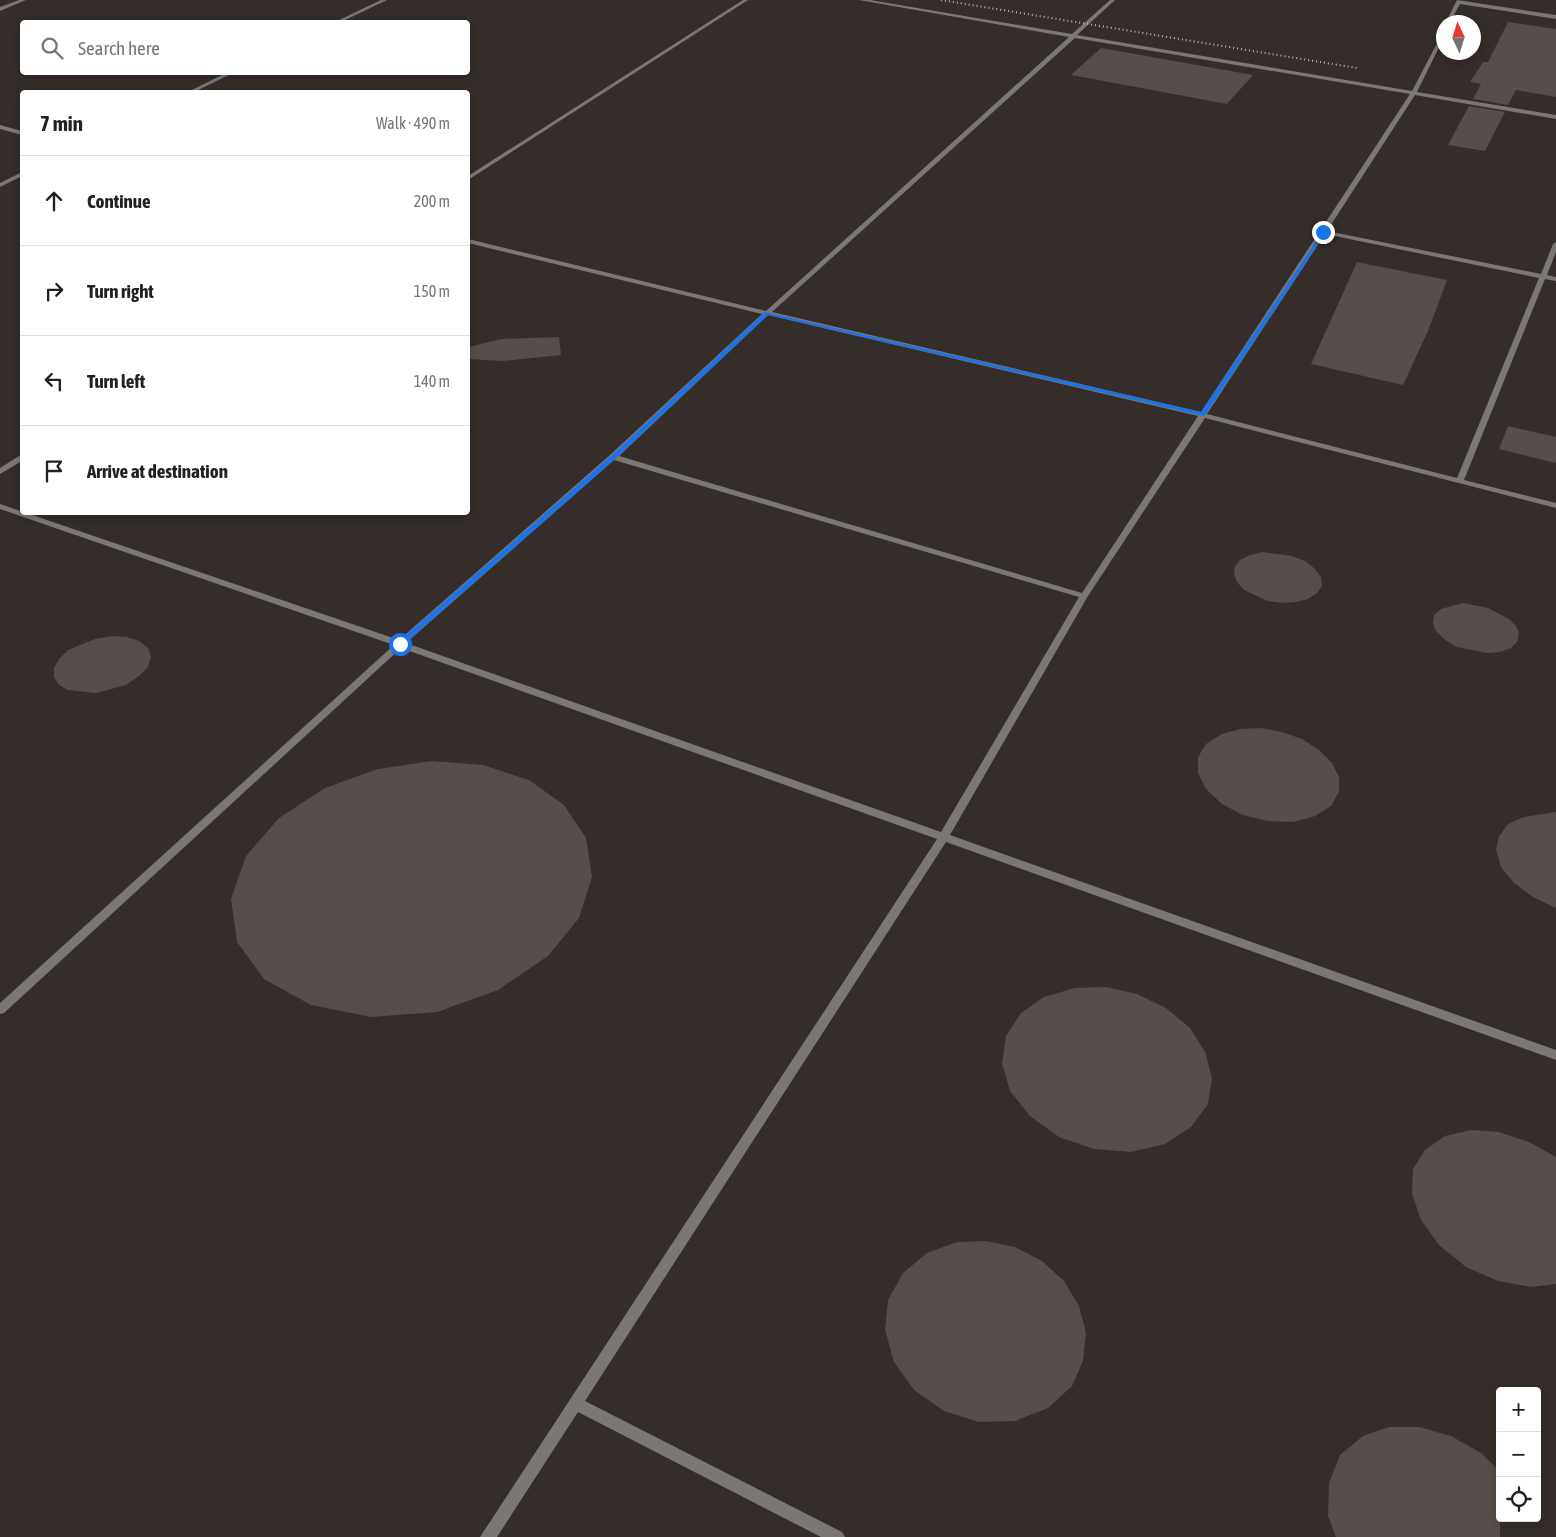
<!DOCTYPE html>
<html lang="en">
<head>
<meta charset="utf-8">
<style>
  body { margin:0; font-family:"Asap Condensed",sans-serif; background:#f2f2f2; color:#202124 }
  .controls { position:absolute; right:15px; bottom:15px; display:grid; overflow:hidden; border-radius:5px; box-shadow:0 2px 8px #0003 }
  .controls button { width:45px; height:45px; display:grid; place-items:center; padding:0; border:0; border-bottom:1px solid #e0e0e0; background:#fff; color:#202124; font:25px sans-serif }
  .compass { position:absolute; left:1436px; top:15px; width:45px; height:45px; border-radius:50%; background:#fff; box-shadow:0 2px 8px #0003; rotate:356deg }
  .stop { position:absolute; width:15px; height:15px; margin:-11px; border:4px solid #1a73e8; border-radius:50%; background:#fff }
  .stop.end { background:#1a73e8; border-color:#fff; box-shadow:0 1px 5px #0008 }
  .list { margin:0; padding:0; list-style:none }
  h2 { display:flex; justify-content:space-between; align-items:center; height:65px; margin:0; padding:0 20px; font-size:21px }
  h2 small { font-size:16px; font-weight:400; color:#757577 }
  .list li { display:grid; grid-template-columns:32px 1fr auto; gap:15px; align-items:center; box-sizing:border-box; height:90px; padding:0 20px; border-top:1px solid #e0e0e0 }
  .list b { display:block; font-size:19px; white-space:nowrap }
  .list em { font-size:16px; font-style:normal; color:#757577 }
  .icon { flex:none; width:28px; height:28px; fill:none; stroke:currentColor; stroke-width:2; stroke-linecap:round; stroke-linejoin:round }
  .map { position:relative; flex:none; width:1556px; height:1537px; overflow:hidden }
  .search { position:absolute; background:#fff; box-shadow:0 2px 8px #0003; left:20px; top:20px; width:450px; height:55px; display:flex; align-items:center; gap:12px; box-sizing:border-box; padding:0 18px; border-radius:5px; color:#757577; font-size:19px }
  .panel { position:absolute; background:#fff; box-shadow:0 2px 8px #0003; left:20px; top:90px; width:450px; height:425px; border-radius:5px }
  .map>svg:first-child { display:block }
  .building { fill:#564e4a }
  .lines { fill:none; stroke-linecap:round; stroke-linejoin:round }
  .lane { fill:#7a7774; fill-rule:evenodd }
  .rail { stroke:#beb9b6; stroke-width:2; stroke-dasharray:1 3; stroke-linecap:butt }
  .route { fill:#1a73e8 }
</style>
</head>
<body>
<div class="map">
<svg width="1556" height="1537" viewBox="0 0 1556 1537">
  <rect width="100%" height="100%" fill="#342d29"/>
  <g class="building">
    <polygon points="1508,22 1556,29 1556,97 1516,90 1508,105 1473,99 1481,84 1470,82 1483,62 1488,62"/>
    <polygon points="1101,48 1253,75 1227,104 1071,75"/>
    <polygon points="1469,106 1505,112 1485,151 1448,145"/>
    <polygon points="1357,262 1447,280 1428,331 1403,385 1311,364"/>
    <polygon points="559,337 561,355 503,361 468,359 468,347 502,339"/>
    <polygon points="1508,426 1556,437 1556,463 1499,449"/>
    <polygon points="1262,552 1292,556 1305,561 1315,569 1321,577 1322,586 1317,593 1308,599 1296,602 1283,603 1268,601 1244,590 1237,582 1234,574 1235,566 1240,560 1250,555"/>
    <polygon points="1463,603 1488,608 1509,619 1516,626 1519,634 1517,642 1511,648 1500,652 1487,653 1457,647 1445,640 1436,631 1433,623 1434,615 1441,609"/>
    <polygon points="112,636 127,637 139,641 148,648 151,657 148,667 139,676 126,685 96,693 68,690 59,685 54,677 54,668 59,659 68,650 95,639"/>
    <polygon points="1261,728 1282,732 1302,739 1319,750 1332,763 1339,777 1339,792 1331,806 1315,816 1293,822 1268,821 1243,815 1222,804 1206,789 1198,773 1198,757 1206,744 1222,734 1240,729"/>
    <polygon points="432,761 483,765 529,780 564,805 586,838 592,877 579,918 548,956 498,990 437,1012 371,1017 311,1005 264,979 237,942 231,899 246,856 279,818 325,788 378,769"/>
    <polygon points="1556,812 1556,908 1533,897 1514,883 1501,867 1496,850 1499,836 1508,824 1524,817"/>
    <polygon points="1106,987 1137,994 1166,1008 1190,1028 1205,1052 1212,1078 1208,1104 1191,1127 1165,1144 1131,1152 1094,1149 1059,1137 1030,1116 1010,1091 1002,1063 1006,1036 1021,1013 1044,997 1075,988"/>
    <polygon points="1471,1130 1499,1132 1529,1142 1556,1157 1556,1284 1531,1287 1498,1281 1466,1267 1439,1245 1421,1220 1412,1194 1413,1169 1425,1150 1445,1136"/>
    <polygon points="986,1241 1015,1247 1042,1261 1064,1281 1079,1306 1086,1333 1083,1361 1072,1386 1048,1408 1015,1421 979,1422 944,1411 914,1390 894,1362 885,1330 888,1300 903,1273 927,1253 957,1242"/>
    <polygon points="1389,1427 1419,1427 1451,1436 1481,1453 1500,1471 1500,1537 1336,1537 1328,1516 1329,1483 1340,1455 1363,1436"/>
  </g>
  <g class="lines">
    <g class="lane">
      <polygon points="19,0 26,0 0,11 0,7"/>
      <polygon points="381,0 387,0 341,22 335,22"/>
      <polygon points="743,0 748,0 468,180 468,176"/>
      <path d="M859,0H870L1072,34L1110,0H1115L1077,35L1412,91L1444,30V37L1417,92L1556,115V119L1415,95L1327,231L1541,274L1553,244L1556,242V252L1547,275L1556,277V281L1545,279L1464,480L1556,503V508L1205,418L1088,596L950,835L1556,1050V1060L946,842L585,1401L842,1532L845,1537H821L578,1412L497,1537H480L937,839L401,648L4,1013L0,1014V1003L394,645L0,509V504L399,640L610,455L762,314L468,243V239L766,311L1069,37ZM1075,38L1410,94L1201,412L772,312ZM1325,234L1539,278L1457,478L1207,414ZM768,315L1198,416L1082,593L619,456ZM614,460L1079,597L941,832L406,643Z"/>
      <polygon points="1457,0 1556,15 1556,19 1460,4 1450,22 1446,22"/>
      <polygon points="228,72 235,72 194,92 188,92"/>
      <polygon points="0,125 22,131 22,135 0,129"/>
      <polygon points="22,172 22,176 0,187 0,183"/>
      <polygon points="19,456 22,456 22,461 0,474 0,468"/>
    </g>
    <polyline class="rail" points="941,0 1357,68"/>
  </g>
  <polygon class="route" points="1323,231 1326,232 1206,414 1203,416 768,315 615,459 403,645 396,644 611,456 765,312 1201,412"/>
</svg>
<div class="controls">
<button>+</button>
<button>−</button>
<button><svg class="icon" aria-label="locate" viewBox="0 0 24 24"><circle cx="12" cy="12" r="6"/><path d="M12 2v4M12 18v4M2 12h4M18 12h4"/></svg></button>
</div>
<svg class="compass" viewBox="-18 -18 36 36"><path d="M0-13l5 13h-10z" fill="#e53935"/><path d="M0 13l5-13h-10z" fill="#757577"/></svg>
<div class="stop" style="left:400px;top:644px"></div>
<div class="stop end" style="left:1323px;top:232px"></div>
<div class="search"><svg class="icon" aria-label="search" viewBox="0 0 24 24"><circle cx="10" cy="10" r="6"/><path d="M15 15l6 6"/></svg>Search here</div>
<section class="panel">
<h2>7 min<small>Walk · 490 m</small></h2>
<ul class="list">
<li><svg class="icon" aria-label="ahead" viewBox="0 0 24 24"><path d="M12 20V5M6 11l6-6 6 6"/></svg><div><b>Continue</b></div><em>200 m</em></li>
<li><svg class="icon" aria-label="right" viewBox="0 0 24 24"><path d="M7 20v-9h11M14 6l5 5-5 5"/></svg><div><b>Turn right</b></div><em>150 m</em></li>
<li><svg class="icon" aria-label="left" viewBox="0 0 24 24"><path d="M17 20v-9H6M10 6l-5 5 5 5"/></svg><div><b>Turn left</b></div><em>140 m</em></li>
<li><svg class="icon" aria-label="arrive" viewBox="0 0 24 24"><path d="M6 21V4h12l-3 4 3 4H6"/></svg><div><b>Arrive at destination</b></div></li>
</ul>
</section>
</div>
</body>
</html>
